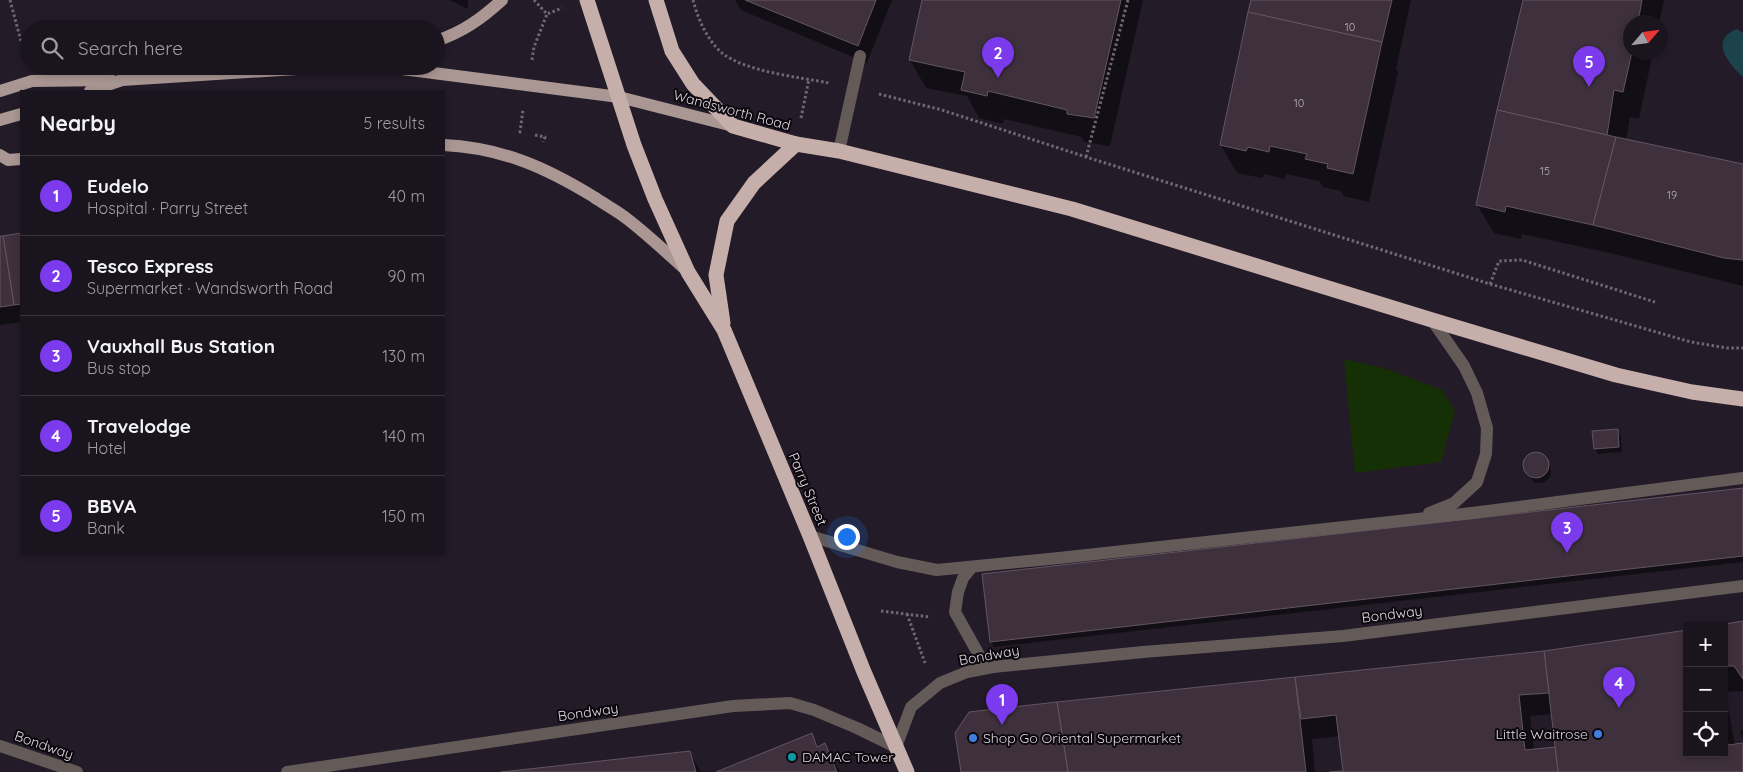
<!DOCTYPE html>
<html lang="en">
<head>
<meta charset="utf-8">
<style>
  body { margin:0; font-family:Quicksand,sans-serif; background:#27212b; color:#f1f3f6 }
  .controls { position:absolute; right:15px; bottom:15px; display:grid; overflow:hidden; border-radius:0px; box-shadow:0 2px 8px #0003 }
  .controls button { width:45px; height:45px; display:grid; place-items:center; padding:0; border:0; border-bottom:1px solid #38333c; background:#1a141e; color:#f1f3f6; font:25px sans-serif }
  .compass { position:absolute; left:1623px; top:15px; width:45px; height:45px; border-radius:50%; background:#1a141e; box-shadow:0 2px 8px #0003; rotate:62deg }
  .you { position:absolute; left:846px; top:536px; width:18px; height:18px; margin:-12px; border:4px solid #fff; border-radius:50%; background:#1a73e8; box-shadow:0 0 0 8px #1a73e833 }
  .badge { display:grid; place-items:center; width:32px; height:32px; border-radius:50%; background:#7c3aed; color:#fff; font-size:16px; font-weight:700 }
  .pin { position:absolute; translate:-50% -41px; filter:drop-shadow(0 1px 2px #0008) }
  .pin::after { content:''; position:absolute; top:26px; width:18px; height:15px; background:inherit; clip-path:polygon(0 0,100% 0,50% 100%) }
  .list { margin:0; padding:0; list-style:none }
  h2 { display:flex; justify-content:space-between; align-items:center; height:65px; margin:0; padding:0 20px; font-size:21px }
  h2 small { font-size:16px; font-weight:400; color:#9f9ea4 }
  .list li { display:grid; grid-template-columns:32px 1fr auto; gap:15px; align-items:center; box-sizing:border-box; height:80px; padding:0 20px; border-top:1px solid #38333c }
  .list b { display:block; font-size:19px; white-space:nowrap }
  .list p { margin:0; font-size:16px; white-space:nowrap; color:#9f9ea4 }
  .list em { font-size:16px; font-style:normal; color:#9f9ea4 }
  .icon { flex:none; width:28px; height:28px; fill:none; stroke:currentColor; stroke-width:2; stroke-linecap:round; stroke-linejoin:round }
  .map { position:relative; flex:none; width:1743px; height:772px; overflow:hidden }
  .search { position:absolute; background:#1a141e; box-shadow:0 2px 8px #0003; left:20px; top:20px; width:425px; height:55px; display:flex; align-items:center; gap:12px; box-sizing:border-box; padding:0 18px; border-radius:28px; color:#9f9ea4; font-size:19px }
  .panel { position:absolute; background:#1a141e; box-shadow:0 2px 8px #0003; left:20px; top:90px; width:425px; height:465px; border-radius:0px }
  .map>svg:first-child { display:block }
  .green { fill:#163006 }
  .water { fill:#1c424b }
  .shadow { fill:#0007; fill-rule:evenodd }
  .building { fill:#3e313d; stroke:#635562 }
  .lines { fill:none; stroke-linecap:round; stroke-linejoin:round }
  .path { stroke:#6f6773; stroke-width:3; stroke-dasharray:2.5 2.5; stroke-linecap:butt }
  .minor { stroke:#645b59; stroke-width:12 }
  .major { stroke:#aa9794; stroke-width:12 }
  .highway { stroke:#c6afab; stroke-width:15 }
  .shop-dot { fill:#3f7fe0; stroke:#0b070d; stroke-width:2 }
  .culture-dot { fill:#0f9aa8; stroke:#0b070d; stroke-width:2 }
  .labels { text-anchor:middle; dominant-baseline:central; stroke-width:4; stroke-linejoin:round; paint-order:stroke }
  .number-label { font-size:11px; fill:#b7afb9 }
  .street-label { font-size:14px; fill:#dfd9e2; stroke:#0b070d }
  .poi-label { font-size:14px; fill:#dfd9e2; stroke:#0b070d; text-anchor:start }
</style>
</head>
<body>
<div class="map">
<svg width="1743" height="772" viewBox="0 0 1743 772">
  <rect width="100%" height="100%" fill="#231b28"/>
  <polygon class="green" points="1344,359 1387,369 1442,390 1455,411 1441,462 1355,473"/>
  <path class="water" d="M1737,29L1743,33V77C1729,64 1708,40 1737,29Z"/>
  <g class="shadow">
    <polygon points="449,0 468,0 468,9"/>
    <polygon points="735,0 892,0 867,63 741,10"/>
    <polygon points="923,0 1143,0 1110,146 1084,142 1082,137 1004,119 1003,124 979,118 967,96 926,88 910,60"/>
    <polygon points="1252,0 1411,0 1396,69 1398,72 1369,202 1344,196 1341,191 1323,187 1319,181 1286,174 1285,179 1264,174 1262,178 1237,173 1221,145"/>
    <polygon points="1524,0 1664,0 1659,22 1630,22 1630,52 1653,52 1639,119 1630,117 1626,141 1743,165 1743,286 1610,253 1522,234 1521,239 1494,233 1477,205"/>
    <polygon points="21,235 21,322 0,325 0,238"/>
    <polygon points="1617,430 1621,436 1622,452 1598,454 1595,449"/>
    <polygon points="1531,454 1540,454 1550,466 1551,474 1549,479 1542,483 1535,483 1525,471 1524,467 1525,460"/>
    <polygon points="1743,489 1743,562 994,647 991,641"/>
    <polygon points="1743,622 1743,691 1729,692 1724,684 1724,626"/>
    <path d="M1544,652L1687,753H1724V687L1735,745L1743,744V772H1341H1344L1340,736L1312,739L1315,772H963L970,713ZM1552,714L1556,748L1534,750L1530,716Z"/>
    <polygon points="1743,729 1743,738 1740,732"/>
    <polygon points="811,734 819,747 825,745 840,772 719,772"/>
    <polygon points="689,752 701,772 521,772"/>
  </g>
  <g class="building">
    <polygon points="745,0 876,0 858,46"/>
    <polygon points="922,0 1121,0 1094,118 1067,114 1067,110 988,91 987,96 961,90 965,72 909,60"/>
    <polygon points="1251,0 1392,0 1382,42 1248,12"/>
    <polygon points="1523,0 1642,0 1638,22 1630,22 1632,52 1623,92 1614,90 1607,135 1497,110"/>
    <polygon points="1248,12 1382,42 1353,174 1327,168 1328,164 1305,159 1307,154 1270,146 1269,152 1248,147 1246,151 1220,145"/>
    <polygon points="1497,110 1616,137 1593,225 1506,206 1505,212 1476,205"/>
    <polygon points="1616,137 1743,164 1743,260 1724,258 1593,225"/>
    <polygon points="21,233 21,304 14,305 3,236"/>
    <polygon points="0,236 3,236 14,305 0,307"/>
    <polygon points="1618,429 1619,447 1594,449 1592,431"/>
    <circle cx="1536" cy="465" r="13"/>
    <polygon points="1743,488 1743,556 990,642 982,574"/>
    <polygon points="1743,621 1743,679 1734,666 1724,666 1724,626 1714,626"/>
    <polygon points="1687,630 1687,753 1724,753 1724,724 1728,745 1743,743 1743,772 1558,772 1544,651"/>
    <polygon points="1544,651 1549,693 1519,695 1525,750 1555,747 1558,772 1329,772 1343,771 1336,715 1301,719 1295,677"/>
    <polygon points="1295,677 1306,772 1068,772 1057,702"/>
    <polygon points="1057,702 1068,772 961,772 955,733 969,712"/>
    <polygon points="812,733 817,747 825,743 837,772 716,772"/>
    <polygon points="690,751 696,772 501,772 547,767"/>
  </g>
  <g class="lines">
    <g class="path">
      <polyline points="10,0 22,45"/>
      <polyline points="534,0 547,14 562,8"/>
      <path d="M693,0C698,19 707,40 722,53C746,72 799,77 829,83"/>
      <polyline points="532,60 534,47 547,14"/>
      <polyline points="879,94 942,110 1086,157 1490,284 1691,342 1727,348 1743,348"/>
      <polyline points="801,118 809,79"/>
      <polyline points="521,132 520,132 523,110"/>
      <polyline points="535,135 545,137 543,142"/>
      <polyline points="1086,157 1128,0"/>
      <polyline points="1490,284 1499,261 1522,260 1655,302"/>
      <polyline points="881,611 930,617"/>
      <polyline points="907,614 925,663"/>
    </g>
    <g class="minor">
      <polyline points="839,151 860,56"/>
      <polyline points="1429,513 1454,503 1477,482 1486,454 1487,428 1477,393 1464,366 1432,320"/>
      <polyline points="810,536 897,562 937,570 1059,558 1472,513 1743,478"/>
      <polyline points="972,567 963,578 958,592 955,612 979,655 993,667"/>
      <polyline points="0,746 77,772"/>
      <polyline points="287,772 733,706 790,703 814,710 857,728 896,747 911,707 940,683 967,672 993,667 1143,652 1343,636 1743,586"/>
    </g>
    <g class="major">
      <path d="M436,41C463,32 481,19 502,0"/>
      <polyline points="379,66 619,97 733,126"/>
      <polyline points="0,91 32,81 111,80"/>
      <polyline points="90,91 122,80 345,66"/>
      <polyline points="0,120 21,114"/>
      <path d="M444,145C502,148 545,167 594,197C604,204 616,210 626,218C647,234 667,253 687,271"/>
      <polyline points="0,155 8,160 21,159"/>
    </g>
    <g class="highway">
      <polyline points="587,0 634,145 655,199 688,272 724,330 810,536 864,672 907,772"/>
      <polyline points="656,0 672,51 693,84 733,126 796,144 839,151 1072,209 1432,320 1616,375 1692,392 1743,399"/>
      <polyline points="723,323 716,275 727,221 754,183 796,144"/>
    </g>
  </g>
  <g class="shop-dot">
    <circle cx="1598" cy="734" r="5"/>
    <circle cx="973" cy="738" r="5"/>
  </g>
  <circle class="culture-dot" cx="792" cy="757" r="5"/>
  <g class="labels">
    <g class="number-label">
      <text x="1350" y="27">10</text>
      <text x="1299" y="103">10</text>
      <text x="1545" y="171">15</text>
      <text x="1672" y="195">19</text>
    </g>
    <g class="street-label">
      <text transform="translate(732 110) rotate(15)">Wandsworth Road</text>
      <text transform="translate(808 489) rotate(67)">Parry Street</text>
      <text transform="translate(1392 614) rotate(-7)">Bondway</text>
      <text transform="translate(989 655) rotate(-10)">Bondway</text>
      <text transform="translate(588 712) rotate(-8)">Bondway</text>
      <text transform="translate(44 745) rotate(19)">Bondway</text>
    </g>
    <g class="poi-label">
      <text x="1588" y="734" text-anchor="end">Little Waitrose</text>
      <text x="983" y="738">Shop Go Oriental Supermarket</text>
      <text x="802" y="757">DAMAC Tower</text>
    </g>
  </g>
</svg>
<div class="controls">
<button>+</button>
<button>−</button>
<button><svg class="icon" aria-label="locate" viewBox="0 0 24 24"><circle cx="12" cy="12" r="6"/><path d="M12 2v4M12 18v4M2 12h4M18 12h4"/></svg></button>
</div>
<svg class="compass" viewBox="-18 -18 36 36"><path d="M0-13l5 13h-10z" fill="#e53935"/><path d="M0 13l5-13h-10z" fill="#9f9ea4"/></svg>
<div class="you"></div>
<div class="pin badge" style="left:1002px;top:725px">1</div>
<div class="pin badge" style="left:998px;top:78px">2</div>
<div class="pin badge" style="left:1567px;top:553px">3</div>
<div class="pin badge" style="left:1619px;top:708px">4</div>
<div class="pin badge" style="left:1589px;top:87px">5</div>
<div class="search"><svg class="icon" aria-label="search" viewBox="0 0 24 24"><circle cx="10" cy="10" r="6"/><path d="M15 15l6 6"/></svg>Search here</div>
<section class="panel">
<h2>Nearby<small>5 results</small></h2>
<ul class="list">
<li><span class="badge">1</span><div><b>Eudelo</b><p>Hospital · Parry Street</p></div><em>40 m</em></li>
<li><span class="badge">2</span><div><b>Tesco Express</b><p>Supermarket · Wandsworth Road</p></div><em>90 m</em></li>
<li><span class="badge">3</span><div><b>Vauxhall Bus Station</b><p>Bus stop</p></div><em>130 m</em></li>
<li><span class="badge">4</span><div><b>Travelodge</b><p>Hotel</p></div><em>140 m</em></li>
<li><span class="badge">5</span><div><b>BBVA</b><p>Bank</p></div><em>150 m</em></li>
</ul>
</section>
</div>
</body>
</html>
